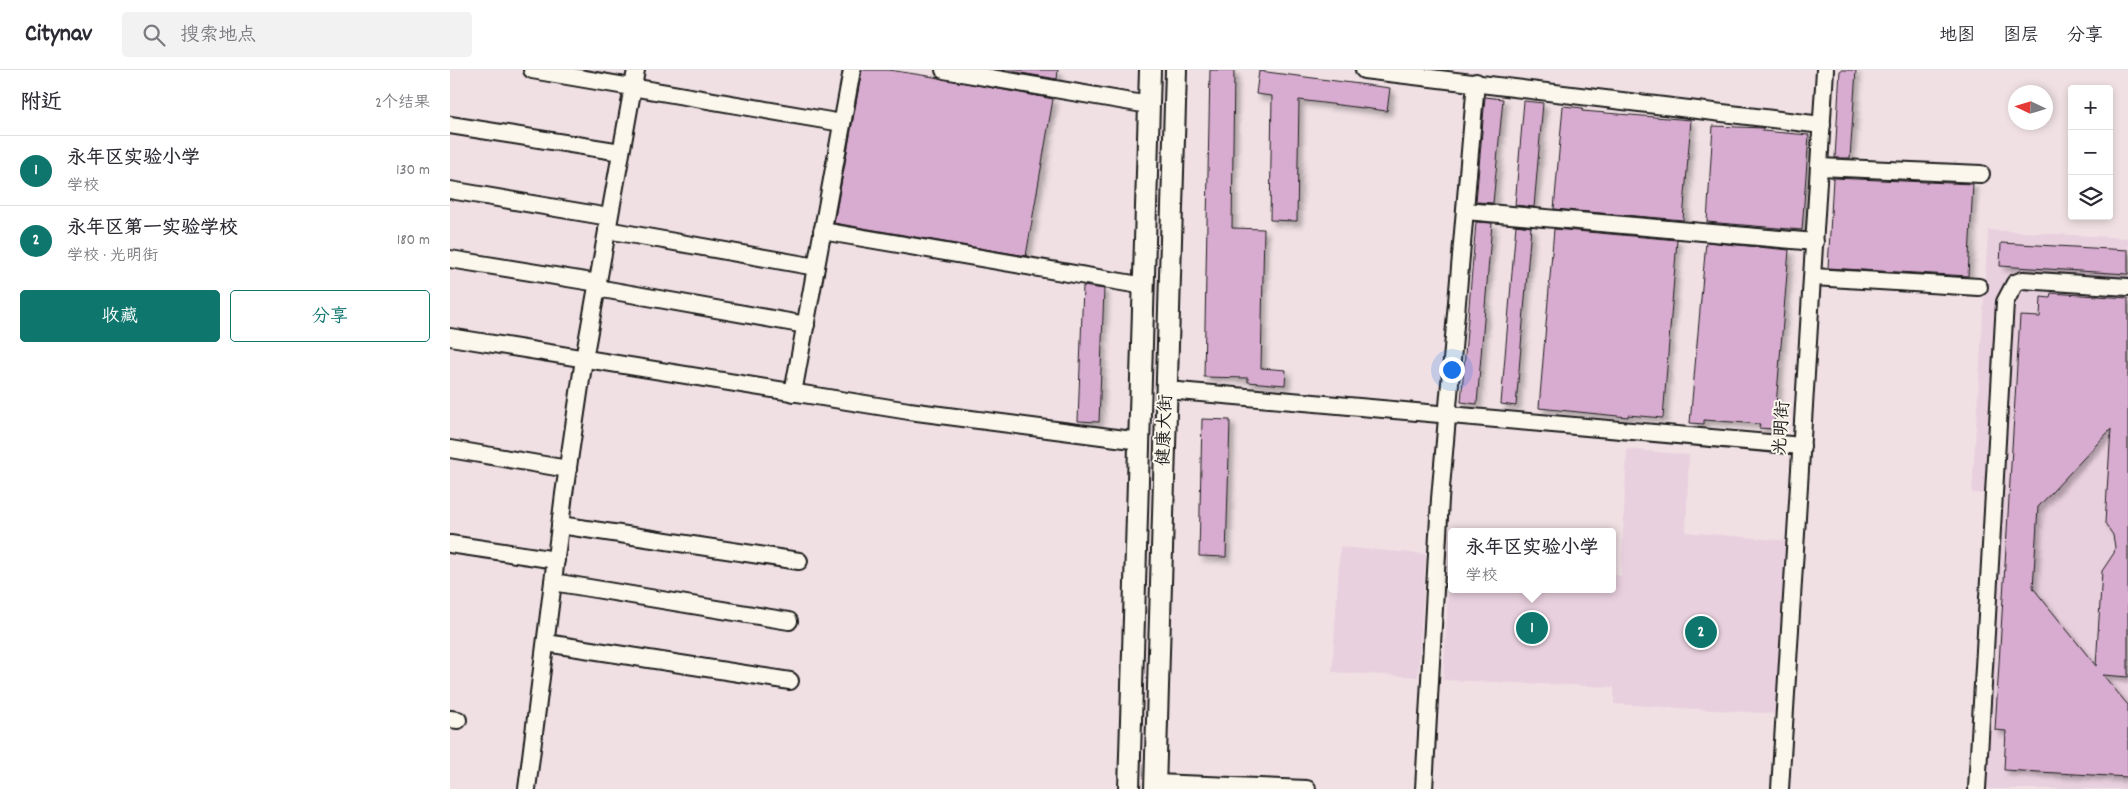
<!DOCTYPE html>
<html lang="zh">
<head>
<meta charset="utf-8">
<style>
  body { margin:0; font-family:Dekko,"LXGW WenKai TC",sans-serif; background:#f2f2f3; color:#2b2b33 }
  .controls { position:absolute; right:15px; top:15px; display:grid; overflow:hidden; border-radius:5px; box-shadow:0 2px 8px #0003 }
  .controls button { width:45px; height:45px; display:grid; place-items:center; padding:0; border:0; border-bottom:1px solid #e1e1e2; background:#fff; color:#2b2b33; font:25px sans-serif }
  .compass { position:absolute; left:1558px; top:15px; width:45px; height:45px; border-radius:50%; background:#fff; box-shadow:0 2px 8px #0003; rotate:274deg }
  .you { position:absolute; left:1001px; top:299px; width:18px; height:18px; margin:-12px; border:4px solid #fff; border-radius:50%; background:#1a73e8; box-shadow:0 0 0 8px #1a73e833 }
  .badge { display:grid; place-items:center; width:32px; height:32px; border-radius:50%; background:#0f766e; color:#fff; font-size:16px; font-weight:700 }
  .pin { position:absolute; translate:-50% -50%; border:2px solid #fff; box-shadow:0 1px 5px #0006 }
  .popup { position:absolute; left:998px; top:458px; width:168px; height:65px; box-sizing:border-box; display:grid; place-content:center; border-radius:5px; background:#fff; filter:drop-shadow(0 1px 4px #0005); font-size:16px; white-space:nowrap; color:#7c7c81 }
  .popup b { font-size:19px; color:#2b2b33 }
  .popup::after { content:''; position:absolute; left:50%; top:100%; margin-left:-10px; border:10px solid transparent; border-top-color:#fff }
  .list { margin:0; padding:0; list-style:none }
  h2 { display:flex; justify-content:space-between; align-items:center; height:65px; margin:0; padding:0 20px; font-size:21px }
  h2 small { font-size:16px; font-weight:400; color:#7c7c81 }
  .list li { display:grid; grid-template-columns:32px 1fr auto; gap:15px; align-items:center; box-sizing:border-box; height:70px; padding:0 20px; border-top:1px solid #e1e1e2 }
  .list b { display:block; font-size:19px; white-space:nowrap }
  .list p { margin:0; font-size:16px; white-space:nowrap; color:#7c7c81 }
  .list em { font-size:16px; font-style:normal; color:#7c7c81 }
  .actions { display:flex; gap:10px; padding:15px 20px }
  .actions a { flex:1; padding:11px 0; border:1px solid #0f766e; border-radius:5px; text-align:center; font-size:18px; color:#0f766e }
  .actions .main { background:#0f766e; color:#fff }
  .icon { flex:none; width:28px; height:28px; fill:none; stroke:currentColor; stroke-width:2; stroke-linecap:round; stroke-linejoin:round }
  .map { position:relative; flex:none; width:1678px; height:719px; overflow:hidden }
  header { display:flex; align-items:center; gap:30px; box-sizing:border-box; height:70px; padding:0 25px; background:#fff; border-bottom:1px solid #e1e1e2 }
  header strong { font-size:24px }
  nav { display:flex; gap:28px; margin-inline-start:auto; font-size:18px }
  .search { width:350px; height:45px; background:#f2f2f3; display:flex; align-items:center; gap:12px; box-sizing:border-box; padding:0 18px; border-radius:5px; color:#7c7c81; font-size:19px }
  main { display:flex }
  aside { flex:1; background:#fff }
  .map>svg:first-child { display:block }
  .built { fill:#e9d0de }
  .building { fill:#d8acd0; stroke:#1c1c1c; fill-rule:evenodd; filter:url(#shadow) }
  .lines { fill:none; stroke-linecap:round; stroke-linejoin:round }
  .minor-casing { stroke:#1c1c1c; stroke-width:20 }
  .major-casing { stroke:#1c1c1c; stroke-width:24 }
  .minor { stroke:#fbf7ec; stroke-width:16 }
  .major { stroke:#fbf7ec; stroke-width:20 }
  .labels { text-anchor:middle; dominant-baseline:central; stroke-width:4; stroke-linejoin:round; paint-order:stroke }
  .street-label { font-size:18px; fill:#1c1c1c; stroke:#fbf7ec }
</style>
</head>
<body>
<header>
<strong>Citynav</strong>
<div class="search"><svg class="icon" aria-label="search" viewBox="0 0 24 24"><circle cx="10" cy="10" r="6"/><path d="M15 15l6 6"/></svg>搜索地点</div>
<nav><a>地图</a><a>图层</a><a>分享</a></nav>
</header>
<main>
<aside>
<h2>附近<small>2个结果</small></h2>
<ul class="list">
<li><span class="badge">1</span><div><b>永年区实验小学</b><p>学校</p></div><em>130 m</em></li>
<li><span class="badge">2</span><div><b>永年区第一实验学校</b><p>学校 · 光明街</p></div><em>180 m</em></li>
</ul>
<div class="actions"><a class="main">收藏</a><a>分享</a></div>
</aside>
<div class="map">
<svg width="1678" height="719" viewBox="0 0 1678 719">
  <defs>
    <filter id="shadow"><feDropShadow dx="4.5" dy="4.5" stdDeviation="2.5" flood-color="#0004"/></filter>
  </defs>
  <rect width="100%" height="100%" fill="#f0e0e4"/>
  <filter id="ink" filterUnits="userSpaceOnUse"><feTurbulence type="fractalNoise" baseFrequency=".02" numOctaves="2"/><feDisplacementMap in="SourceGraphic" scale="10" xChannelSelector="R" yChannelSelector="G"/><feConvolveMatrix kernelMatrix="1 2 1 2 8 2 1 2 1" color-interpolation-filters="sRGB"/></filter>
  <g filter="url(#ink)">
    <g class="built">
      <polygon points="1538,160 1678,168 1678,719 1519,719 1536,424 1522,423"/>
      <polygon points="1177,379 1239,385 1236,462 1341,471 1328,644 1164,634 1164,617 993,610 1000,493 1002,493 1002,519 1162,519 1162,505 1171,506"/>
      <polygon points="890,477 976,484 968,607 882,602"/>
    </g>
    <g class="building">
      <polygon points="412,0 439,0 478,6 603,29 576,186 384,153"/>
      <polygon points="553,0 608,0 607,9"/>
      <polygon points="760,0 784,0 782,158 814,159 811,298 836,300 835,315 798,312 798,308 754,307"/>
      <polygon points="1390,0 1406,0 1400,88 1385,88"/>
      <polygon points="809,1 940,18 937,41 849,30 847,151 820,150 822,26 806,24"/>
      <polygon points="1035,27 1053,29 1043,133 1026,132"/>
      <polygon points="1074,31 1093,33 1084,137 1065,135"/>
      <polygon points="1113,36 1133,38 1132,41 1241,50 1233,150 1104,139"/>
      <polygon points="1263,56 1313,58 1312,61 1359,65 1352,160 1257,152"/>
      <polygon points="1383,108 1523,114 1518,206 1378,198"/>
      <polygon points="1026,152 1042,153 1027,334 1011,332"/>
      <polygon points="1066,155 1081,157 1066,336 1051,334"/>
      <polygon points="1104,159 1227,170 1213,348 1178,345 1178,347 1089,338"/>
      <polygon points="1256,172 1339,180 1324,359 1309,358 1310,354 1254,350 1254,354 1240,353"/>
      <polygon points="1551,173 1678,180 1678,204 1550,196"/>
      <polygon points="633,216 654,219 649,352 628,351"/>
      <path d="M1601,223L1678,228V607L1653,605L1678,635V707L1554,700L1556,661L1545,660L1570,246L1590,247L1591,227L1600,228ZM1661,359L1655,453L1663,465L1665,477L1664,483L1652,501L1646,596L1583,518L1588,437Z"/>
      <polygon points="752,349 780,350 776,487 749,486"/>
    </g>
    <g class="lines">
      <defs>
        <g id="minor">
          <polyline points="82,0 392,53"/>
          <polyline points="494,0 699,35"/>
          <polyline points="914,0 1372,55"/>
          <polyline points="0,55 171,82"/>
          <polyline points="1369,97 1531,104"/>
          <polyline points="0,120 159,147"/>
          <polyline points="1016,141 1365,172"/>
          <polyline points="157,160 366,197"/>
          <polyline points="372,161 695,216"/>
          <polyline points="0,189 148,213"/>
          <polyline points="1363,207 1529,217"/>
          <polyline points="147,218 356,255"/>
          <polyline points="0,267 459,341 690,371"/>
          <polyline points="717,320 1352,376"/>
          <polyline points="343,323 402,0"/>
          <polyline points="0,379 118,399"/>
          <polyline points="110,455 349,491"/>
          <polyline points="0,474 106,490"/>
          <polyline points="103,512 339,551"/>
          <polyline points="96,573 340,611"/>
          <polyline points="0,649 8,650"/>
          <polyline points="705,713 857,719"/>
          <polyline points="77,719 114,424 134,289 186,0"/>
          <polyline points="974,719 990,429 1026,12"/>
          <polyline points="1330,719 1375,0"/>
          <polyline points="1527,719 1555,232 1565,213 1573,210 1678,217"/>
        </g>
        <g id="major">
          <polyline points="679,719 700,0"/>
          <polyline points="705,719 726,0"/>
        </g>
      </defs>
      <use href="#minor" class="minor-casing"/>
      <use href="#major" class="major-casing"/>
      <use href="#minor" class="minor"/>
      <use href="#major" class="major"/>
    </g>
  </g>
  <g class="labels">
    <g class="street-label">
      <text transform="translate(1333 358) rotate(-86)">光明街</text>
      <text transform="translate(716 360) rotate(-88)">健康大街</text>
    </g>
  </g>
</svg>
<div class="controls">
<button>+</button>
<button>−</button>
<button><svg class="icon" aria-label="layers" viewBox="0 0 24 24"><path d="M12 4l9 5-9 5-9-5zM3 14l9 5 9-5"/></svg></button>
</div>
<svg class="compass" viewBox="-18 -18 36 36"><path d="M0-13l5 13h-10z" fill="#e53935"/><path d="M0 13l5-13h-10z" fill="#7c7c81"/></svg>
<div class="you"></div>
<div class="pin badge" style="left:1082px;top:558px">1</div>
<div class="popup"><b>永年区实验小学</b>学校</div>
<div class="pin badge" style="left:1251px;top:562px">2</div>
</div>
</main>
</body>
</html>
